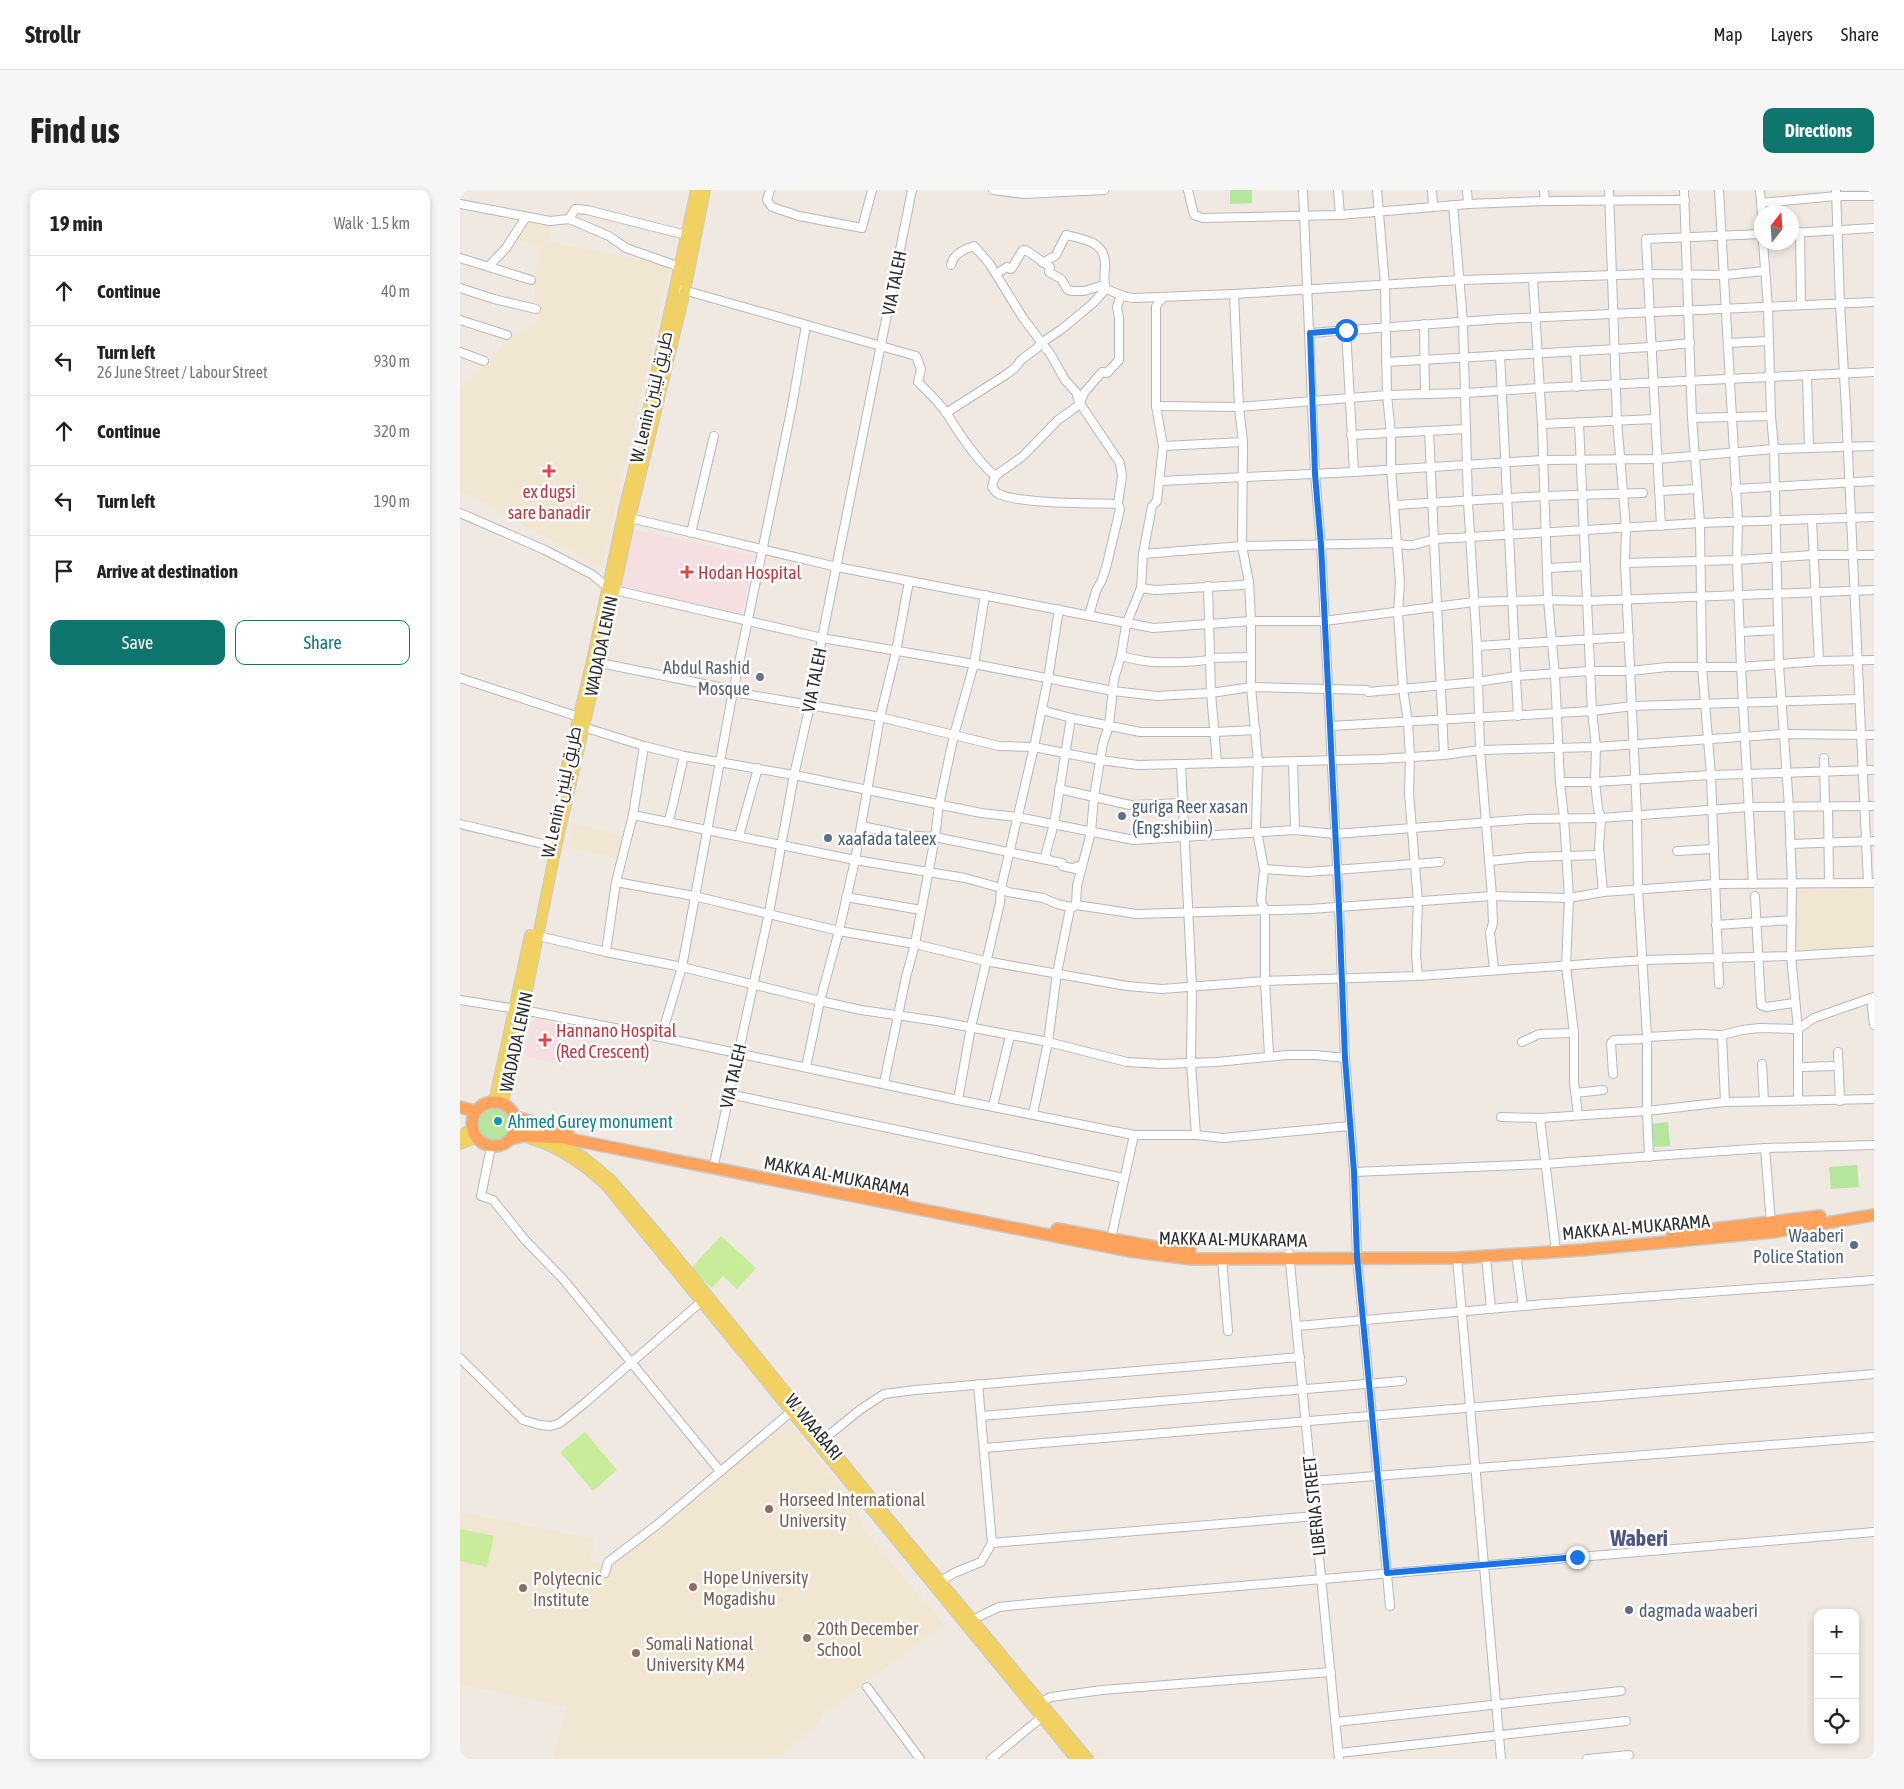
<!DOCTYPE html>
<html lang="en">
<head>
<meta charset="utf-8">
<style>
  body { margin:0; font-family:"Asap Condensed",Cairo,sans-serif; background:#f6f6f6; color:#222 }
  .controls { position:absolute; right:15px; bottom:15px; display:grid; overflow:hidden; border-radius:10px; box-shadow:0 2px 8px #0003 }
  .controls button { width:45px; height:45px; display:grid; place-items:center; padding:0; border:0; border-bottom:1px solid #e0e0e0; background:#fff; color:#222; font:25px sans-serif }
  .compass { position:absolute; left:1294px; top:15px; width:45px; height:45px; border-radius:50%; background:#fff; box-shadow:0 2px 8px #0003; rotate:17deg }
  .stop { position:absolute; width:15px; height:15px; margin:-11px; border:4px solid #1a73e8; border-radius:50%; background:#fff }
  .stop.end { background:#1a73e8; border-color:#fff; box-shadow:0 1px 5px #0008 }
  .list { margin:0; padding:0; list-style:none }
  h2 { display:flex; justify-content:space-between; align-items:center; height:65px; margin:0; padding:0 20px; font-size:21px }
  h2 small { font-size:16px; font-weight:400; color:#767676 }
  .list li { display:grid; grid-template-columns:32px 1fr auto; gap:15px; align-items:center; box-sizing:border-box; height:70px; padding:0 20px; border-top:1px solid #e0e0e0 }
  .list b { display:block; font-size:19px; white-space:nowrap }
  .list p { margin:0; font-size:16px; white-space:nowrap; color:#767676 }
  .list em { font-size:16px; font-style:normal; color:#767676 }
  .actions { display:flex; gap:10px; padding:15px 20px }
  .actions a { flex:1; padding:11px 0; border:1px solid #0f766e; border-radius:10px; text-align:center; font-size:18px; color:#0f766e }
  .actions .main { background:#0f766e; color:#fff }
  .icon { flex:none; width:28px; height:28px; fill:none; stroke:currentColor; stroke-width:2; stroke-linecap:round; stroke-linejoin:round }
  .map { position:relative; flex:none; width:1414px; height:1569px; overflow:hidden; border-radius:10px }
  header { display:flex; align-items:center; gap:30px; box-sizing:border-box; height:70px; padding:0 25px; background:#fff; border-bottom:1px solid #e0e0e0 }
  header strong { font-size:24px }
  nav { display:flex; gap:28px; margin-inline-start:auto; font-size:18px }
  .intro { display:flex; align-items:center; justify-content:space-between; box-sizing:border-box; height:120px; padding:0 30px }
  h1 { margin:0; font-size:35px }
  .button { padding:12px 22px; border-radius:10px; background:#0f766e; color:#fff; font-size:18px; font-weight:700 }
  main { display:flex; gap:30px; padding:0 30px }
  aside { flex:1; background:#fff; border-radius:10px; box-shadow:0 2px 8px #0003 }
  .map>svg:first-child { display:block }
  .education { fill:#f0e6d1 }
  .medical { fill:#f5dfe0 }
  .green { fill:#b6e59e }
  .pitch { fill:#c9ec9a }
  .lines { fill:none; stroke-linecap:round; stroke-linejoin:round }
  .minor-casing { stroke:#b4b7c1; stroke-width:10 }
  .major-casing { stroke:#c9c9c9; stroke-width:12 }
  .highway-casing { stroke:#c9c9c9; stroke-width:14 }
  .minor { stroke:#fff; stroke-width:8 }
  .major { stroke:#f2d163; stroke-width:10 }
  .highway { stroke:#ffa35c; stroke-width:11 }
  .route { stroke:#1a73e8; stroke-width:6 }
  .health-dot { fill:#e0444e; stroke:#fff; stroke-width:2 }
  .worship-dot { fill:#6b7280; stroke:#fff; stroke-width:2 }
  .service-dot { fill:#5c6f8a; stroke:#fff; stroke-width:2 }
  .culture-dot { fill:#0f9aa8; stroke:#fff; stroke-width:2 }
  .education-dot { fill:#8d6e63; stroke:#fff; stroke-width:2 }
  .labels { text-anchor:middle; dominant-baseline:central; stroke-width:5; stroke-linejoin:round; paint-order:stroke }
  .street-label { font-size:18px; fill:#2e2e2e; stroke:#fff }
  .health-label { font-size:18px; fill:#be3a42; stroke:#fff; text-anchor:start }
  .worship-label { font-size:18px; fill:#5b616d; stroke:#fff; text-anchor:end }
  .service-label { font-size:18px; fill:#4e5e75; stroke:#fff; text-anchor:start }
  .culture-label { font-size:18px; fill:#0d838f; stroke:#fff; text-anchor:start }
  .education-label { font-size:18px; fill:#785e54; stroke:#fff; text-anchor:start }
  .district-label { font-size:22px; font-weight:bold; fill:#4d5680; stroke:#fff }
</style>
</head>
<body>
<header>
<strong>Strollr</strong>
<nav><a>Map</a><a>Layers</a><a>Share</a></nav>
</header>
<div class="intro"><h1>Find us</h1><a class="button">Directions</a></div>
<main>
<aside>
<h2>19 min<small>Walk · 1.5 km</small></h2>
<ul class="list">
<li><svg class="icon" aria-label="ahead" viewBox="0 0 24 24"><path d="M12 20V5M6 11l6-6 6 6"/></svg><div><b>Continue</b></div><em>40 m</em></li>
<li><svg class="icon" aria-label="left" viewBox="0 0 24 24"><path d="M17 20v-9H6M10 6l-5 5 5 5"/></svg><div><b>Turn left</b><p>26 June Street / Labour Street</p></div><em>930 m</em></li>
<li><svg class="icon" aria-label="ahead" viewBox="0 0 24 24"><path d="M12 20V5M6 11l6-6 6 6"/></svg><div><b>Continue</b></div><em>320 m</em></li>
<li><svg class="icon" aria-label="left" viewBox="0 0 24 24"><path d="M17 20v-9H6M10 6l-5 5 5 5"/></svg><div><b>Turn left</b></div><em>190 m</em></li>
<li><svg class="icon" aria-label="arrive" viewBox="0 0 24 24"><path d="M6 21V4h12l-3 4 3 4H6"/></svg><div><b>Arrive at destination</b></div></li>
</ul>
<div class="actions"><a class="main">Save</a><a>Share</a></div>
</aside>
<div class="map">
<svg width="1414" height="1569" viewBox="0 0 1414 1569">
  <rect width="100%" height="100%" fill="#efe9e1"/>
  <g class="education">
    <polygon points="68,30 90,33 89,52 210,75 143,372 138,376 0,300 0,201 48,151 80,129 73,92 81,58 57,48"/>
    <polygon points="113,633 162,646 157,668 107,657"/>
    <polygon points="1336,698 1414,698 1414,759 1335,762"/>
    <polygon points="328,1230 390,1309 403,1338 484,1435 360,1526 362,1531 321,1565 313,1569 93,1569 107,1517 0,1494 0,1322 134,1349 130,1373 155,1374"/>
  </g>
  <g class="medical">
    <polygon points="171,339 294,366 282,423 160,398"/>
    <polygon points="76,828 105,835 96,873 64,866 72,832"/>
  </g>
  <g class="green">
    <polygon points="770,0 792,0 792,13 770,14"/>
    <circle cx="34" cy="934" r="16"/>
    <polygon points="1208,932 1210,956 1194,957 1192,934"/>
    <polygon points="1397,975 1399,997 1371,999 1369,977"/>
  </g>
  <g class="pitch">
    <polygon points="261,1046 296,1078 277,1099 263,1086 252,1098 230,1079"/>
    <polygon points="125,1242 157,1280 133,1301 100,1262"/>
    <polygon points="0,1339 34,1346 27,1377 0,1371"/>
  </g>
  <g class="lines">
    <defs>
      <g id="minor">
        <polyline points="310,0 307,10 312,17 339,26 402,38 412,0"/>
        <polyline points="533,0 563,4 644,0"/>
        <polyline points="728,0 734,25 743,28 880,25 1008,14 1085,11 1084,0"/>
        <polyline points="843,0 855,284 861,355 879,717 885,868 894,982 897,1067 930,1416"/>
        <polyline points="878,0 880,25"/>
        <polyline points="917,0 925,95 927,205 931,244 931,279 940,392 938,423 943,499 948,532 950,567 949,603 958,712 956,766 958,786"/>
        <polyline points="972,0 973,17"/>
        <polyline points="1007,0 1008,14"/>
        <polyline points="1149,0 1157,230 1166,338 1165,373 1177,625 1178,698 1187,847 1187,921 1189,967"/>
        <polyline points="1224,0 1232,228 1240,333 1242,477 1251,585 1259,794"/>
        <polyline points="1259,0 1278,332 1277,370 1281,477 1293,694"/>
        <polyline points="1300,0 1302,24"/>
        <polyline points="1376,0 1380,114 1386,219 1408,693"/>
        <polyline points="1085,11 1225,10"/>
        <polyline points="1301,13 1376,6 1414,6"/>
        <polyline points="0,14 90,31 109,29 149,46 166,58 220,77"/>
        <polyline points="993,15 1003,132 1008,312 1017,456 1020,560 1032,706 1033,733 1030,743 1034,779"/>
        <polyline points="109,29 115,19 127,20 226,45"/>
        <polyline points="1340,42 1341,115"/>
        <polyline points="1332,43 1414,38"/>
        <polyline points="1303,52 1308,117 1311,226 1314,259 1319,475 1329,617 1332,693 1331,766 1338,839 1338,910"/>
        <polyline points="0,68 71,90"/>
        <path d="M583,73L596,65L606,45C624,49 646,52 645,75C645,83 643,91 646,99C655,102 664,108 674,108L774,104L1000,90L1188,84L1265,85L1305,81"/>
        <path d="M491,75C493,64 504,59 514,56L529,73L563,128L591,165L605,190L616,202L619,212L660,273L662,286L658,314L660,319L647,374L642,390L636,401L629,425"/>
        <polyline points="29,76 46,58 66,27"/>
        <path d="M536,84L547,77L551,79C557,72 557,67 563,60H566L590,77L589,82L601,89L608,100L613,101H624L644,95"/>
        <polyline points="1073,88 1082,234 1088,410 1095,485 1100,592 1104,628 1109,708 1106,776 1114,843 1114,892 1118,925"/>
        <polyline points="0,98 34,109 76,119"/>
        <path d="M220,99L456,166L461,179L458,192C468,202 479,212 487,224C501,246 515,268 535,286L563,266L598,230L619,215L624,203L642,182L647,183L659,170V127L657,117L661,105"/>
        <polyline points="774,104 779,217 783,252 782,356 789,392 791,431 791,497 798,572 796,636 804,679 801,711 805,720 805,791 809,865"/>
        <polyline points="0,130 47,145"/>
        <polyline points="964,134 965,204"/>
        <polyline points="886,140 894,282"/>
        <polyline points="850,143 1040,129 1414,112"/>
        <polyline points="1268,153 1309,151"/>
        <polyline points="0,162 24,171"/>
        <polyline points="1115,162 1117,197"/>
        <polyline points="1040,165 1058,526"/>
        <polyline points="926,172 1191,157 1230,153"/>
        <polyline points="1347,186 1349,257"/>
        <polyline points="696,216 779,217 927,205 1006,203 1079,198 1414,182"/>
        <polyline points="486,223 547,184 555,178 561,170 577,158 581,153 602,139 632,114 646,99"/>
        <polyline points="1232,228 1311,226"/>
        <polyline points="1119,233 1132,521 1136,557 1135,592 1138,619 1141,628 1139,658 1143,702"/>
        <polyline points="1082,234 1195,229"/>
        <polyline points="969,241 984,565"/>
        <polyline points="891,245 1006,239"/>
        <polyline points="703,256 783,252"/>
        <path d="M535,286L532,297C533,299 536,302 537,303C555,314 633,313 658,314"/>
        <polyline points="700,291 894,282 1083,270 1197,269 1314,259 1414,256"/>
        <polyline points="1275,299 1414,291"/>
        <polyline points="1199,301 1237,299"/>
        <polyline points="935,315 1084,306 1183,303"/>
        <polyline points="0,323 85,360 133,385 147,397 154,400 362,448 514,474 653,501 697,506 751,503 791,497 907,500 908,502 1017,492 1056,486 1130,481 1170,481 1207,477 1281,477 1359,471 1414,470"/>
        <polyline points="170,328 377,377 693,438 791,431 864,431 1014,412 1088,410 1128,411 1414,400"/>
        <polyline points="1352,330 1359,471"/>
        <polyline points="1201,336 1186,49 1302,44"/>
        <polyline points="231,343 254,246"/>
        <path d="M683,364L782,356L937,353C953,359 962,351 977,349C988,348 999,348 1010,347L1240,333L1414,327"/>
        <polyline points="1165,373 1277,370 1354,365 1414,365"/>
        <polyline points="1088,378 1126,376"/>
        <polyline points="748,396 751,503 757,573"/>
        <polyline points="681,398 695,400 783,395 789,392"/>
        <polyline points="1280,442 1318,440"/>
        <polyline points="1017,456 1169,447"/>
        <path d="M661,466C669,468 677,470 685,471C695,473 745,473 751,468L791,467"/>
        <polyline points="135,472 274,500 279,503 420,527 539,556 574,557 640,570 678,575 920,569 984,565 1020,560 1136,557 1324,544 1414,545"/>
        <polyline points="0,488 122,528"/>
        <polyline points="582,520 611,528 680,542 755,542 796,540"/>
        <polyline points="120,536 184,556 224,566 334,585 521,623 557,627 674,650 835,640 875,644 1068,629 1141,628 1289,617 1414,616"/>
        <polyline points="870,536 1132,521 1173,516 1399,509"/>
        <polyline points="1364,568 1365,617"/>
        <polyline points="833,573 835,640"/>
        <polyline points="721,575 732,797 731,873 736,945"/>
        <polyline points="1100,592 1135,592 1251,585 1414,580"/>
        <polyline points="599,599 670,615 724,613"/>
        <polyline points="1368,617 1369,692"/>
        <polyline points="173,625 395,670 505,688 541,698 548,702 583,708 597,714 611,717 616,715 677,724 850,719 1032,706 1109,708 1143,702 1255,694 1414,693"/>
        <polyline points="209,631 224,566"/>
        <polyline points="0,634 96,657"/>
        <polyline points="402,636 444,645 475,647 602,673 602,676 616,679 617,676 621,677"/>
        <polyline points="279,646 298,578"/>
        <polyline points="1330,654 1414,651"/>
        <polyline points="1217,661 1253,659"/>
        <polyline points="589,670 585,666 594,634 611,528"/>
        <polyline points="1029,671 1070,667 1140,665"/>
        <polyline points="804,679 848,682 980,672"/>
        <polyline points="156,692 234,706 379,741 455,754 525,771 667,796 702,799 805,791 958,786 1184,770 1331,766 1414,761"/>
        <polyline points="1295,706 1301,815 1306,817 1334,813"/>
        <polyline points="386,707 461,720"/>
        <polyline points="1256,735 1332,730"/>
        <polyline points="74,745 146,762 222,777 360,811 401,820 477,831 588,852 667,872 702,874 757,872 827,865 856,865 885,868"/>
        <polyline points="146,762 156,692 173,625 184,556"/>
        <polyline points="1411,808 1414,835"/>
        <polyline points="0,810 63,820 201,847 498,910 674,945 736,945 763,948 890,936"/>
        <polyline points="1262,845 1265,912"/>
        <polyline points="201,847 222,777 271,512 332,216 346,135"/>
        <polyline points="1187,847 1241,844 1262,845 1282,840 1299,838 1338,839 1354,828 1414,807"/>
        <polyline points="1062,852 1079,844 1114,843"/>
        <polyline points="1378,862 1380,911"/>
        <polyline points="1302,874 1304,911"/>
        <polyline points="346,877 360,811 379,741 395,670 420,527 436,462 449,391"/>
        <polyline points="1338,877 1378,876"/>
        <polyline points="1153,884 1151,853 1154,850 1187,849"/>
        <polyline points="424,893 446,787 455,754 475,647 479,615 494,545 514,474 525,405"/>
        <polyline points="1115,903 1143,900"/>
        <polyline points="269,904 663,988"/>
        <polyline points="498,910 511,837 540,713 541,698 574,557 588,489 599,419"/>
        <polyline points="533,916 550,846"/>
        <polyline points="573,924 588,852 597,783 610,719 616,715 617,696 631,642 634,607 643,553 649,536 654,489 661,466 666,435 681,398 683,364 692,316 697,311 703,256 696,216 696,116 703,107"/>
        <polyline points="1041,927 1080,928 1187,921 1265,912 1414,909"/>
        <polyline points="1080,928 1096,1061"/>
        <polyline points="31,957 21,1006 33,1010 66,1051 103,1089 260,1281"/>
        <polyline points="1305,958 1311,1033"/>
        <polyline points="253,979 309,723 334,585 350,515 362,448 452,0"/>
        <polyline points="894,982 1084,974 1305,958 1414,955"/>
        <polyline points="650,1053 674,945"/>
        <polyline points="829,1063 879,1569"/>
        <polyline points="1056,1064 1063,1116"/>
        <polyline points="1026,1066 1031,1119"/>
        <polyline points="997,1068 1041,1569"/>
        <polyline points="762,1069 768,1141"/>
        <polyline points="837,1136 1085,1114 1414,1090"/>
        <polyline points="0,1168 63,1230 80,1235 91,1236 100,1233 125,1213 242,1111"/>
        <polyline points="521,1226 942,1191"/>
        <polyline points="364,1249 401,1219 424,1204 455,1200 840,1167"/>
        <polyline points="524,1258 1414,1184"/>
        <polyline points="852,1291 1414,1247"/>
        <polyline points="532,1353 856,1326"/>
        <polyline points="145,1383 148,1372 198,1334 332,1221"/>
        <polyline points="481,1391 494,1383 521,1372 532,1353 518,1194"/>
        <polyline points="512,1430 539,1417 569,1414 1414,1342"/>
        <polyline points="407,1497 460,1569"/>
        <polyline points="580,1513 591,1507 642,1500 871,1482"/>
        <polyline points="876,1532 1161,1501"/>
        <polyline points="879,1563 1166,1531"/>
        <polyline points="531,1569 582,1527"/>
        <polyline points="1127,1569 1169,1565"/>
      </g>
      <g id="major">
        <polyline points="188,221 236,0"/>
        <polyline points="105,584 132,471 165,315 177,267"/>
        <polyline points="34,912 70,745"/>
        <polyline points="43,913 63,820 96,657 139,472 170,328 225,101 245,0"/>
        <polyline points="65,933 123,967 150,989 205,1053 427,1327 628,1569"/>
        <polyline points="0,946 12,939"/>
        <path d="M71,949C99,957 123,974 145,994L616,1569"/>
        <polyline points="0,954 16,948"/>
      </g>
      <g id="highway">
        <circle cx="34" cy="934" r="22"/>
        <polyline points="0,917 15,921"/>
        <polyline points="56,927 108,943"/>
        <polyline points="51,949 63,946 104,948 669,1061 731,1069 997,1068 1122,1060 1313,1042 1414,1025"/>
        <polyline points="396,1000 442,1009"/>
        <polyline points="597,1039 701,1058 730,1061"/>
        <polyline points="1212,1044 1360,1026"/>
      </g>
    </defs>
    <use href="#minor" class="minor-casing"/>
    <use href="#major" class="major-casing"/>
    <use href="#highway" class="highway-casing"/>
    <use href="#minor" class="minor"/>
    <use href="#major" class="major"/>
    <use href="#highway" class="highway"/>
  </g>
  <g class="lines">
    <polyline class="route" points="886,140 850,143 855,284 861,355 879,717 885,868 894,982 897,1067 927,1383 1117,1367"/>
  </g>
  <g class="health-dot">
    <path d="M86.5 273.5h5v5h5v5h-5v5h-5v-5h-5v-5h5z"/>
    <path d="M224.5 374.5h5v5h5v5h-5v5h-5v-5h-5v-5h5z"/>
    <path d="M82.5 842.5h5v5h5v5h-5v5h-5v-5h-5v-5h5z"/>
  </g>
  <circle class="worship-dot" cx="300" cy="487" r="5"/>
  <g class="service-dot">
    <circle cx="662" cy="626" r="5"/>
    <circle cx="368" cy="648" r="5"/>
    <circle cx="1394" cy="1055" r="5"/>
    <circle cx="1169" cy="1420" r="5"/>
  </g>
  <circle class="culture-dot" cx="38" cy="931" r="5"/>
  <g class="education-dot">
    <circle cx="309" cy="1319" r="5"/>
    <circle cx="233" cy="1397" r="5"/>
    <circle cx="63" cy="1398" r="5"/>
    <circle cx="347" cy="1448" r="5"/>
    <circle cx="176" cy="1463" r="5"/>
  </g>
  <g class="labels">
    <g class="street-label">
      <text transform="translate(434 93) rotate(-79)">VIA TALEH</text>
      <text transform="translate(191 207) rotate(-77)">W. Lenin طريق لينين</text>
      <text transform="translate(141 456) rotate(-78)">WADADA LENIN</text>
      <text transform="translate(354 490) rotate(-79)">VIA TALEH</text>
      <text transform="translate(101 602) rotate(-78)">W. Lenin طريق لينين</text>
      <text transform="translate(56 852) rotate(-78)">WADADA LENIN</text>
      <text transform="translate(273 886) rotate(-77)">VIA TALEH</text>
      <text transform="translate(377 986) rotate(11)">MAKKA AL-MUKARAMA</text>
      <text transform="translate(1176 1037) rotate(-5)">MAKKA AL-MUKARAMA</text>
      <text transform="translate(773 1049) rotate(1)">MAKKA AL-MUKARAMA</text>
      <text transform="translate(354 1237) rotate(51)">W. WAABARI</text>
      <text transform="translate(854 1316) rotate(-96)">LIBERIA STREET</text>
    </g>
    <g class="health-label">
      <text x="89" y="301" text-anchor="middle">ex dugsi<tspan x="89" dy="21">sare banadir</tspan></text>
      <text x="238" y="382">Hodan Hospital</text>
      <text x="96" y="840">Hannano Hospital<tspan x="96" dy="21">(Red Crescent)</tspan></text>
    </g>
    <g class="worship-label">
      <text x="290" y="477">Abdul Rashid<tspan x="290" dy="21">Mosque</tspan></text>
    </g>
    <g class="service-label">
      <text x="672" y="616">guriga Reer xasan<tspan x="672" dy="21">(Eng:shibiin)</tspan></text>
      <text x="378" y="648">xaafada taleex</text>
      <text x="1384" y="1045" text-anchor="end">Waaberi<tspan x="1384" dy="21">Police Station</tspan></text>
      <text x="1179" y="1420">dagmada waaberi</text>
    </g>
    <g class="culture-label">
      <text x="48" y="931">Ahmed Gurey monument</text>
    </g>
    <g class="education-label">
      <text x="319" y="1309">Horseed International<tspan x="319" dy="21">University</tspan></text>
      <text x="243" y="1387">Hope University<tspan x="243" dy="21">Mogadishu</tspan></text>
      <text x="73" y="1388">Polytecnic<tspan x="73" dy="21">Institute</tspan></text>
      <text x="357" y="1438">20th December<tspan x="357" dy="21">School</tspan></text>
      <text x="186" y="1453">Somali National<tspan x="186" dy="21">University KM4</tspan></text>
    </g>
    <g class="district-label">
      <text x="1179" y="1348">Waberi</text>
    </g>
  </g>
</svg>
<div class="controls">
<button>+</button>
<button>−</button>
<button><svg class="icon" aria-label="locate" viewBox="0 0 24 24"><circle cx="12" cy="12" r="6"/><path d="M12 2v4M12 18v4M2 12h4M18 12h4"/></svg></button>
</div>
<svg class="compass" viewBox="-18 -18 36 36"><path d="M0-13l5 13h-10z" fill="#e53935"/><path d="M0 13l5-13h-10z" fill="#767676"/></svg>
<div class="stop" style="left:886px;top:140px"></div>
<div class="stop end" style="left:1117px;top:1367px"></div>
</div>
</main>
</body>
</html>
